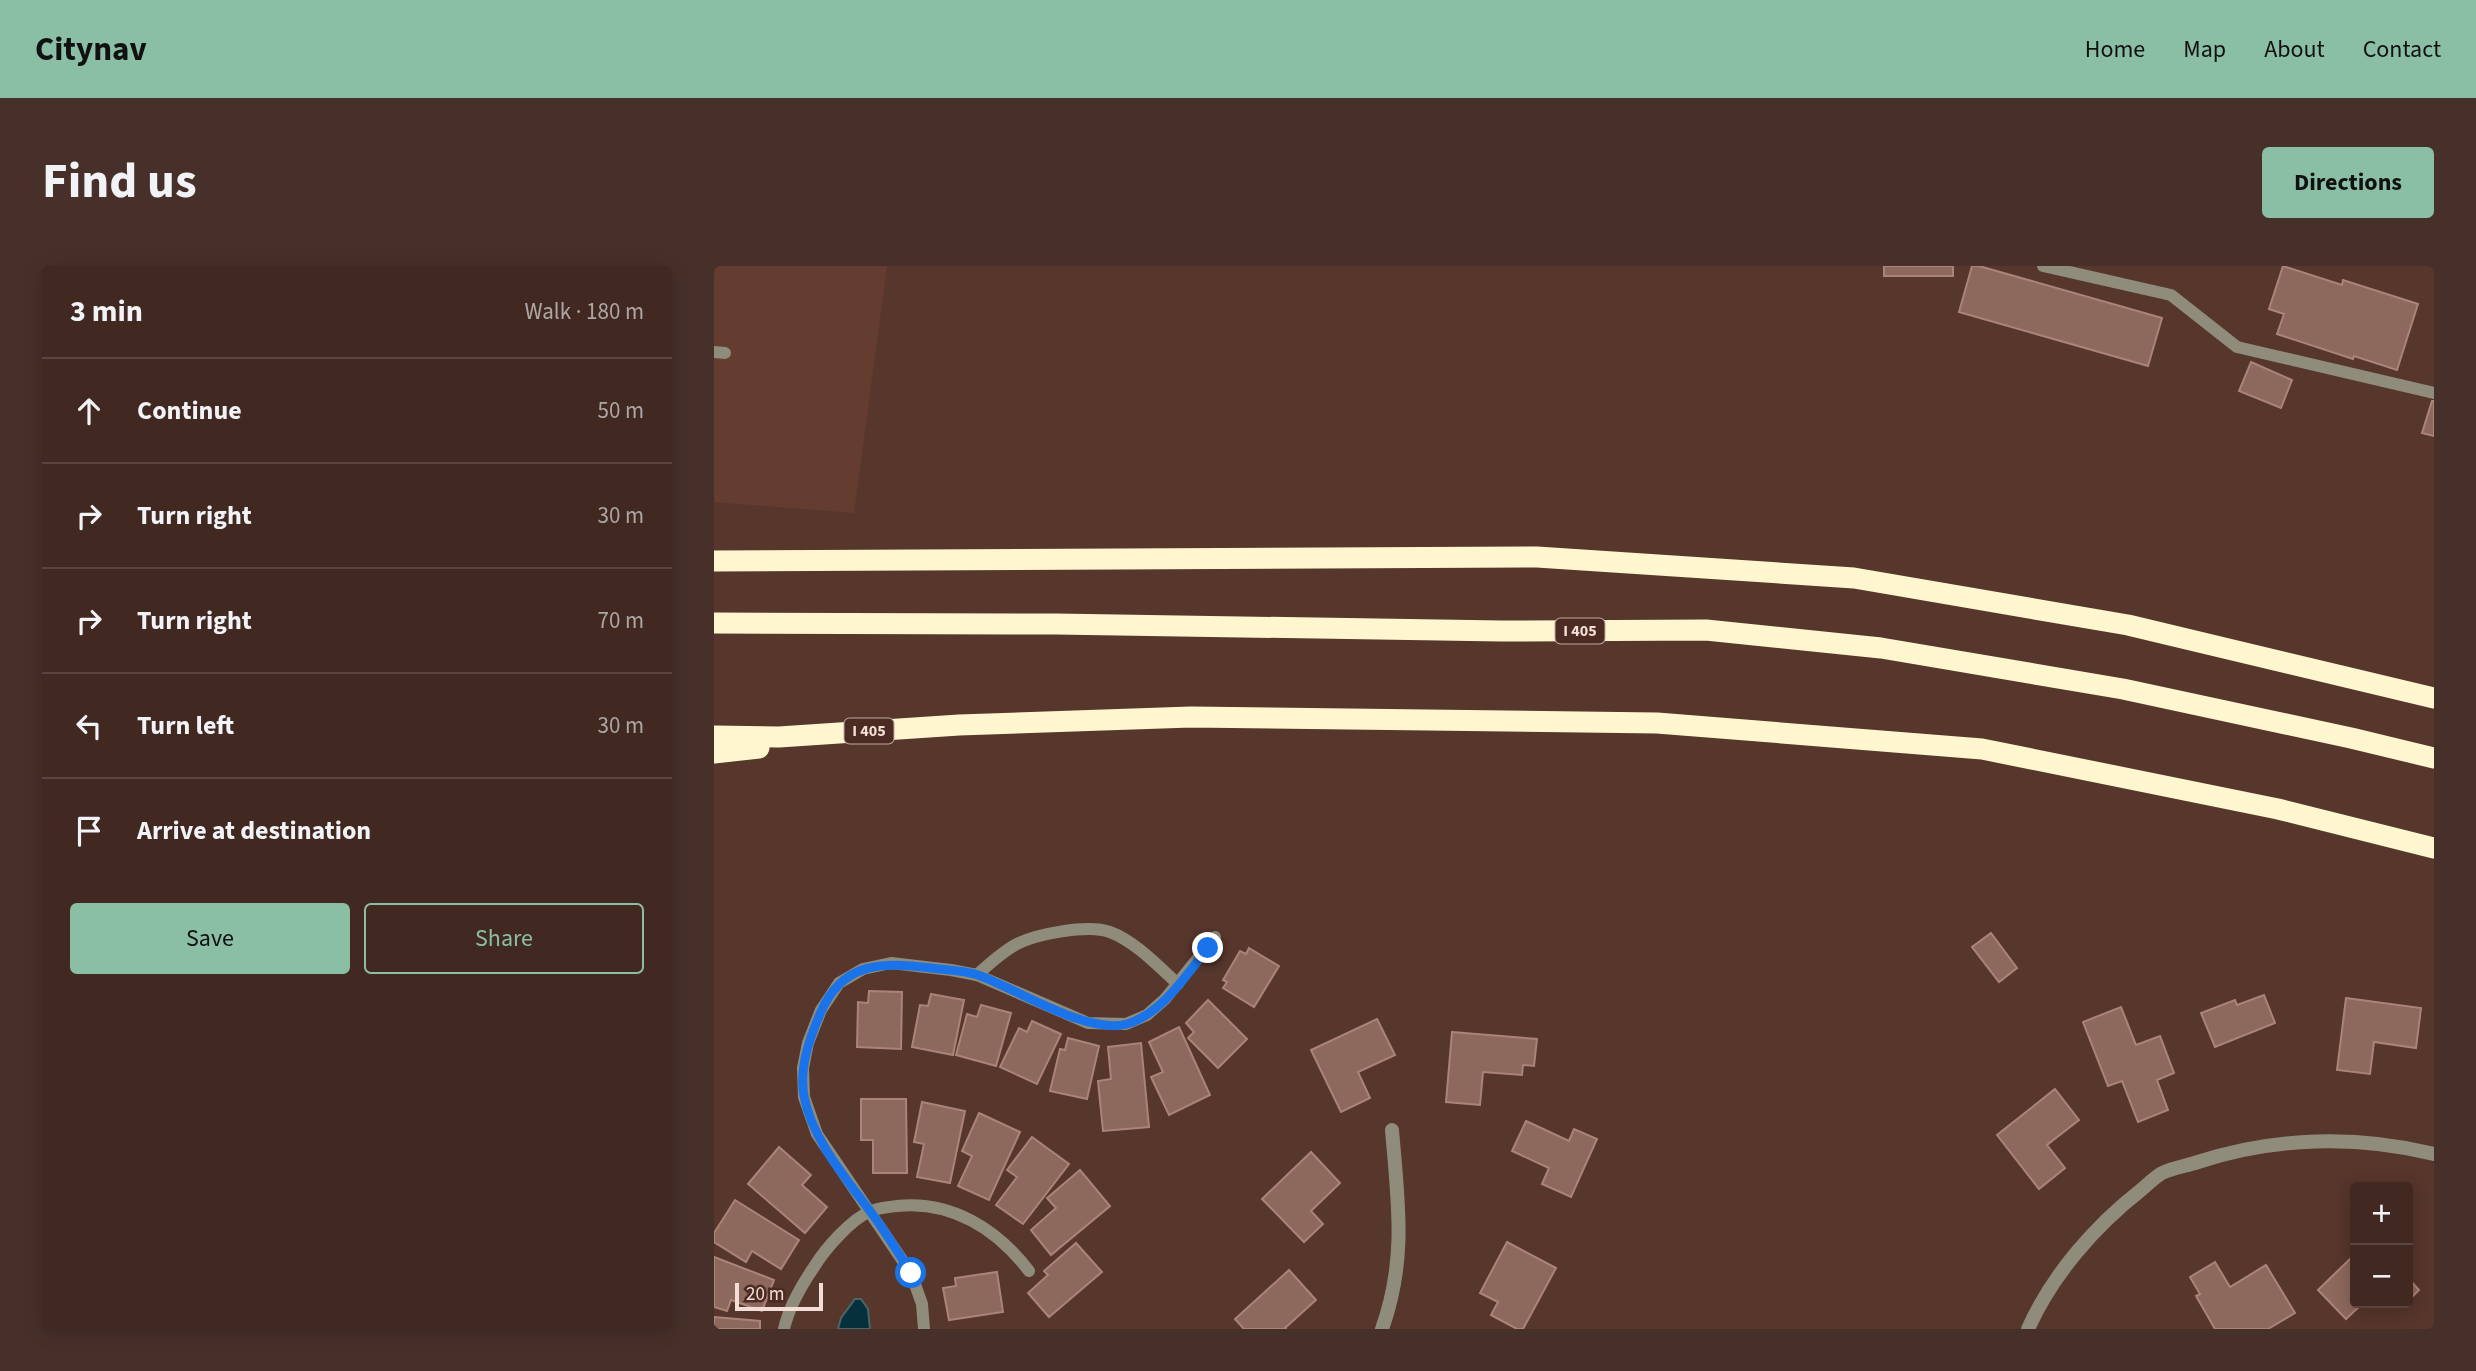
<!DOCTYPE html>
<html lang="en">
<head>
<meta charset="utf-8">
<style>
  body { margin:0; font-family:"Source Sans 3",sans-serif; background:#48302a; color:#f1f3f6 }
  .controls { position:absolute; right:21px; bottom:21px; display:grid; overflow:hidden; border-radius:7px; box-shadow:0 4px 18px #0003 }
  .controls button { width:63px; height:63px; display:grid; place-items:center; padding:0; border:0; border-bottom:2px solid #5a443f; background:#412821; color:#f1f3f6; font:35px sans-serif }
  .scale { position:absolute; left:21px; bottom:18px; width:88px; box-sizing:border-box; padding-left:7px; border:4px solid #f3ded7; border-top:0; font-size:19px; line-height:24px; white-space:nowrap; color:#f3ded7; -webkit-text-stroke:5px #4c2c22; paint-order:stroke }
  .stop { position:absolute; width:21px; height:21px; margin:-16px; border:5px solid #1a73e8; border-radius:50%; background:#fff }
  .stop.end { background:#1a73e8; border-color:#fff; box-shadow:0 2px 7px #0008 }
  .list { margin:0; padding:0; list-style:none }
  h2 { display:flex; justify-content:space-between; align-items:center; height:91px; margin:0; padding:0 28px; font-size:30px }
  h2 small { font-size:23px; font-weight:400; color:#aea6a5 }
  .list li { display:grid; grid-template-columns:46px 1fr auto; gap:21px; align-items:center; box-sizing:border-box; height:105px; padding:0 28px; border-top:2px solid #5a443f }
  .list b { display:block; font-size:26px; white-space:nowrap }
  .list em { font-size:23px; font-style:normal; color:#aea6a5 }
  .actions { display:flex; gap:14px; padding:21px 28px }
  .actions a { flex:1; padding:16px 0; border:2px solid #8abfa5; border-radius:7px; text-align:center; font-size:24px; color:#8abfa5 }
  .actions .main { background:#8abfa5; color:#111 }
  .icon { flex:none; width:38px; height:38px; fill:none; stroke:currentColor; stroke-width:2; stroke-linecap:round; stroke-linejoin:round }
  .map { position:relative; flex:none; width:1720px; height:1063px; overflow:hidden; border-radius:7px }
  header { display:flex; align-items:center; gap:42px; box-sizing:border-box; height:98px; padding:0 35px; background:#8abfa5; color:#111 }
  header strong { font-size:33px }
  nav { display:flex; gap:38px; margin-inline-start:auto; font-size:24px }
  .intro { display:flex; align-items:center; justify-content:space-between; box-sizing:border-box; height:168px; padding:0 42px }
  h1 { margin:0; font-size:49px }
  .button { padding:18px 32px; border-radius:7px; background:#8abfa5; color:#111; font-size:24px; font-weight:700 }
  main { display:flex; gap:42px; padding:0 42px }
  aside { flex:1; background:#412821; border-radius:7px; box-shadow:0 4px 18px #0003 }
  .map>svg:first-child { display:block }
  .built { fill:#653d30 }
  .water { fill:#05313c; stroke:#4c656a; stroke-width:2 }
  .building { fill:#8d685c; stroke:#ab8478; stroke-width:2 }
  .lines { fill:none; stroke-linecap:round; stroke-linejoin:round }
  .lane { stroke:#8f8c7c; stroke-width:12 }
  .street { stroke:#8f8c7c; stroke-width:14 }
  .highway { stroke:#fdf6ce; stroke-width:21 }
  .route { stroke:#1a73e8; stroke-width:9 }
  .labels { text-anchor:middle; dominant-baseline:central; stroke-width:5; stroke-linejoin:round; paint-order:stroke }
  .shield { fill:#4c2c22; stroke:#c1a9a1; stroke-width:2 }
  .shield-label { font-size:16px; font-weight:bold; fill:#f3ded7 }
</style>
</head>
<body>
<header>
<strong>Citynav</strong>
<nav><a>Home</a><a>Map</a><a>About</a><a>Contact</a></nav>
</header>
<div class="intro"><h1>Find us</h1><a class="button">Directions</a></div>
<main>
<aside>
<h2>3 min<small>Walk · 180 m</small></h2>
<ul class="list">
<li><svg class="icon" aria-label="ahead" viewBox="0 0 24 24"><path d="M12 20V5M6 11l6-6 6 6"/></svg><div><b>Continue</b></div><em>50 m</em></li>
<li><svg class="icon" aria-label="right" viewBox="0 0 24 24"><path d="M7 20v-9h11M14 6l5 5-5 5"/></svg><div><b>Turn right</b></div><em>30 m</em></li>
<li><svg class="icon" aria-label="right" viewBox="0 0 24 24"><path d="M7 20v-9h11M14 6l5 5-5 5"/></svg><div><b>Turn right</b></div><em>70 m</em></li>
<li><svg class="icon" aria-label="left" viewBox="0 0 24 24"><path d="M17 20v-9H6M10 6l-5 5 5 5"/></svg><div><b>Turn left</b></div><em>30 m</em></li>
<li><svg class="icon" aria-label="arrive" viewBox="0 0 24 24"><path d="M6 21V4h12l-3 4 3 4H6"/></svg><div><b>Arrive at destination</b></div></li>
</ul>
<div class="actions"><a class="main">Save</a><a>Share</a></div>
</aside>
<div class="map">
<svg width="1720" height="1063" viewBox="0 0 1720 1063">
  <rect width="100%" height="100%" fill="#57362c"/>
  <polygon class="built" points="0,0 173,0 140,247 0,236"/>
  <polygon class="water" points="141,1033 147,1033 154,1043 156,1063 124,1063 127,1052"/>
  <g class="building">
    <rect x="1170" y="0" width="69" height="10"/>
    <polygon points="1258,0 1265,0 1448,52 1434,100 1245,46"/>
    <polygon points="1569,0 1628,19 1629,14 1704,38 1683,104 1640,90 1639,93 1563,68 1570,48 1555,43"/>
    <polygon points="1537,96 1578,114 1567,142 1525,125"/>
    <polygon points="1718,135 1720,135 1720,170 1708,167"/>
    <polygon points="1277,667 1303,702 1285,716 1258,681"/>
    <polygon points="535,682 565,700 540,741 509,722 513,716 509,714 526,685 532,688"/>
    <polygon points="155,725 188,726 187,783 143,781 144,736 154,737"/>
    <polygon points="217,728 250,734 239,789 198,781 206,739 214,740"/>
    <polygon points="1550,729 1561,757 1501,781 1487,747 1521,734 1523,739"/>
    <polygon points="1632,732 1707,742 1702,782 1660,776 1656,808 1623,804"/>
    <polygon points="494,734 533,773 504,802 474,772 480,766 472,757"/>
    <polygon points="267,739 297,747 282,800 242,789 253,748 263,751"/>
    <polygon points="1407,741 1422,779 1446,770 1460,807 1443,814 1454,844 1424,856 1408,815 1394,820 1369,756"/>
    <polygon points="663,753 681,789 644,806 656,832 627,846 597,784"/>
    <polygon points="318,755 347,768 323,818 286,801 305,762 313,766"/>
    <polygon points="465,761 496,829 455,849 437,811 449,806 435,776"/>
    <polygon points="738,766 823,773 820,800 809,799 808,809 769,806 766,839 732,836"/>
    <polygon points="354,772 385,780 373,833 336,825 346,783 351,784"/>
    <polygon points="427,777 435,861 389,865 384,815 397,813 394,781"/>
    <polygon points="1341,823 1365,854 1333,879 1351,902 1325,923 1283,869"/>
    <polygon points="147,833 192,833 193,907 159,907 159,874 147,874"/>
    <polygon points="208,836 251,845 236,917 203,911 210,878 200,876"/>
    <polygon points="265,847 306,866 275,934 244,920 258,890 248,885"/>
    <polygon points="812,855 855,875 860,863 883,873 857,931 828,918 835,902 798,885"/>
    <polygon points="318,871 355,898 309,958 282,939 303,911 293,904"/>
    <polygon points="65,881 97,909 88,919 113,941 91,967 34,918"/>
    <polygon points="597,886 626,917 597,945 609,958 590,976 548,933"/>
    <polygon points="366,904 396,940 337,989 317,964 342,942 333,932"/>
    <polygon points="21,934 85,974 67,1003 38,985 32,996 0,976 0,967"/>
    <polygon points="793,976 842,1002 809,1063 803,1063 777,1049 784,1036 766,1027"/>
    <polygon points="362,977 388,1006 335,1051 314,1027 334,1009 330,1005"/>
    <polygon points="1641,988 1641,1037 1649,1037 1632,1053 1604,1024"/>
    <polygon points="0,991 60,1014 48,1045 17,1034 13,1045 0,1041"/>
    <polygon points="1501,996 1516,1021 1552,999 1581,1047 1554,1063 1501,1063 1482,1030 1486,1028 1476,1011"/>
    <polygon points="575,1004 602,1034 571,1062 572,1063 530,1063 521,1053"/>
    <polygon points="283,1006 289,1046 235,1054 229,1022 242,1020 241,1012"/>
    <polygon points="1694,1012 1705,1024 1694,1035"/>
    <polygon points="0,1051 46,1055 46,1063 0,1063"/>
  </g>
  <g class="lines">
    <g class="lane">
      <polyline points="1329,0 1457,29 1523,81 1720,127"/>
      <polyline points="0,86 11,87"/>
      <path d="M263,709C275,698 287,687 301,679C321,668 374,658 396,666C422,676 444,700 464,718"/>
      <path d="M70,1063C75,1040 87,1020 100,1001C111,983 137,953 157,945C164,942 175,941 183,940C237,934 283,963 315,1005"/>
      <polyline points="210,1063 208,1038 197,1007 103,868 90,831 89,802 94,777 107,744 125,717 149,703 177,697 237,704 263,709 374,757 412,758 433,749 451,733 501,671"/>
    </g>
    <g class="street">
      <path d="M668,1063C693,993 684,936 678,864"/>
      <path d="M1314,1063C1338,1009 1381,960 1427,924C1434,918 1441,911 1448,907C1459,902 1472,900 1484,896C1560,871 1643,869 1720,888"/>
    </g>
    <g class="highway">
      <polyline points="0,295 823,291 1140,312 1414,359 1720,432"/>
      <polyline points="0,357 342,358 787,365 992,364 1167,382 1409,423 1637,472 1720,492"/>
      <polyline points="0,470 65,471 245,459 477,451 943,457 1268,483 1564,543 1720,582"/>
      <polyline points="0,487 45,482"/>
    </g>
  </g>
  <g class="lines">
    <path class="route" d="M197,1007C184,986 171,965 156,945C131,911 98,873 90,830C85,802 95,774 106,748C128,695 168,696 217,702C232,704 249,704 264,709C303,723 373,769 413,758C448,748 472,709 494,682"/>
  </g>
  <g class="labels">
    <g class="shield">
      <rect x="841.5" y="352.5" width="49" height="25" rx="5"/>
      <rect x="130.5" y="452.5" width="49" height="25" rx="5"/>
    </g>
    <g class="shield-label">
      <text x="866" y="365">I 405</text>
      <text x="155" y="465">I 405</text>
    </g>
  </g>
</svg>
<div class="controls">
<button>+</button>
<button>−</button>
</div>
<div class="scale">20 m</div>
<div class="stop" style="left:197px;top:1007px"></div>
<div class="stop end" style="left:494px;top:682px"></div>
</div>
</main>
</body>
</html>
